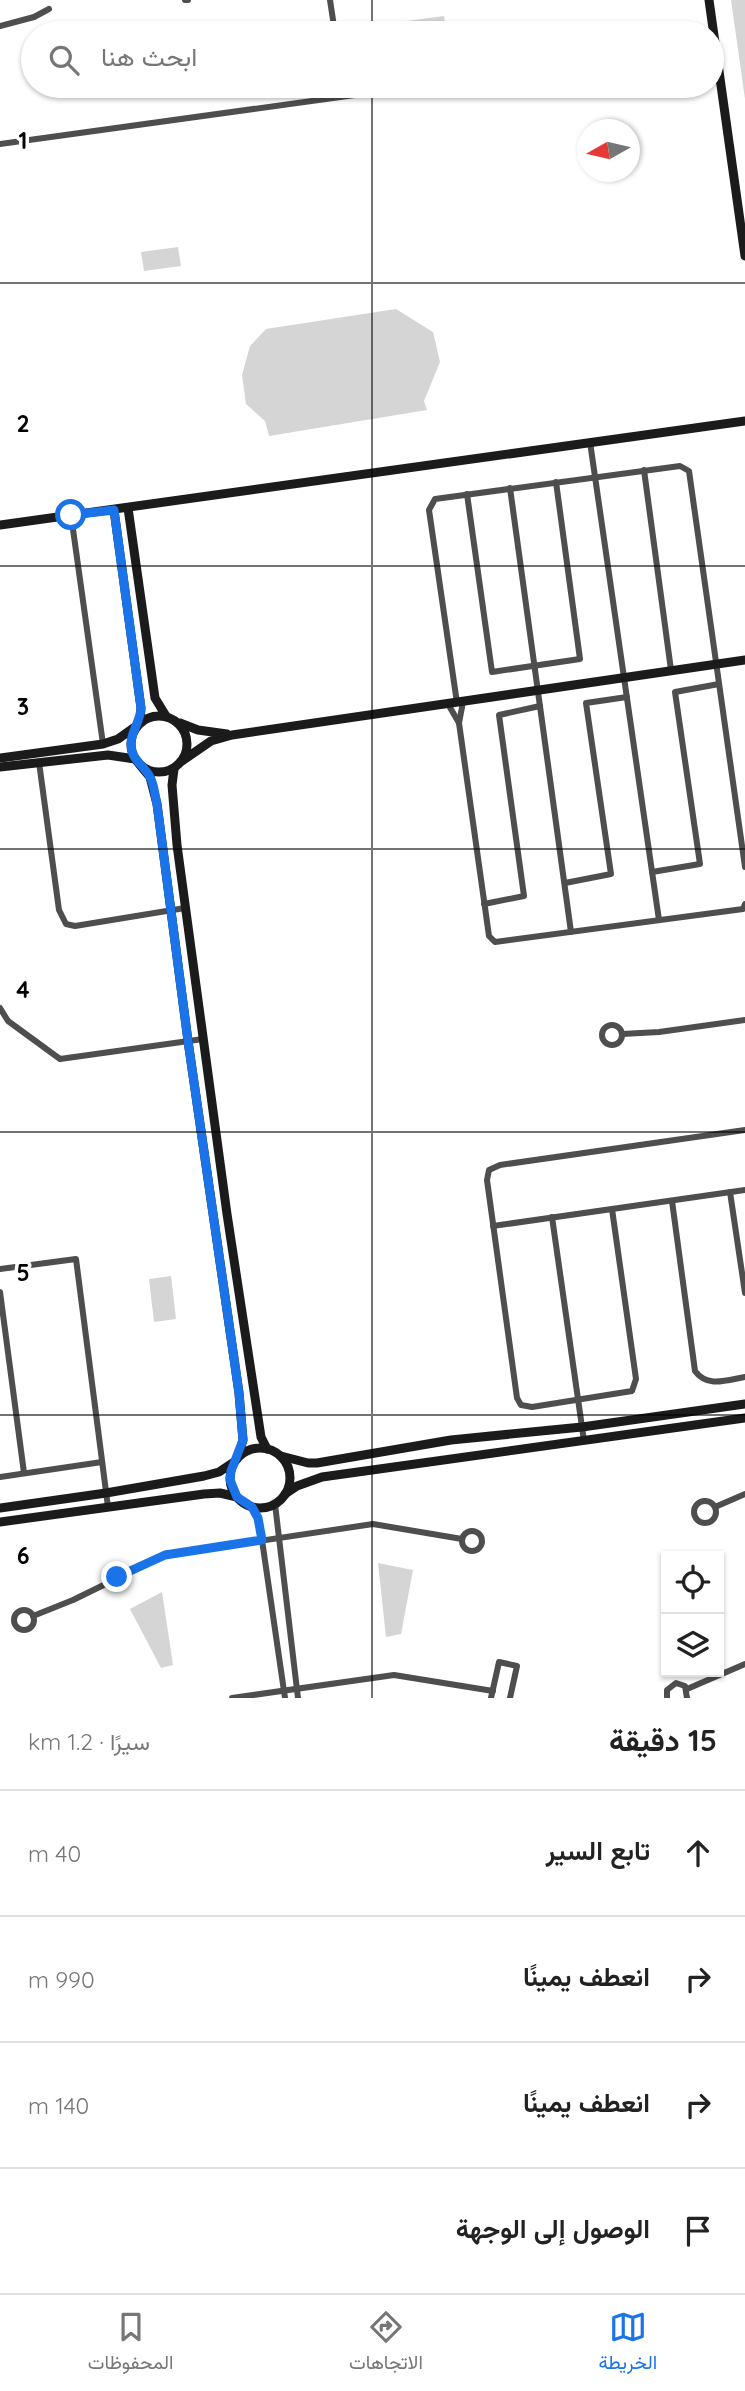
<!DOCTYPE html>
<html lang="ar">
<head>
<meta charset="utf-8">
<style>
  body { margin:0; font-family:Quicksand,Vazirmatn,sans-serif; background:#f2f2f2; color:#222; direction:rtl }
  .controls { position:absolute; right:21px; bottom:21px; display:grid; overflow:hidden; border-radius:0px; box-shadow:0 2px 5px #0004 }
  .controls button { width:63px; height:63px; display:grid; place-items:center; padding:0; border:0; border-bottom:2px solid #e0e0e0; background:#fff; color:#222; font:35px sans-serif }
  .compass { position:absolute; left:577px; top:119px; width:63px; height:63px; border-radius:50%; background:#fff; box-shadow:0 2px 5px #0004; rotate:262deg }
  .stop { position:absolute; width:21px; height:21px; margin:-16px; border:5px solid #1a73e8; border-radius:50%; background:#fff }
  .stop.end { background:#1a73e8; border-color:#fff; box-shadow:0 2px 7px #0008 }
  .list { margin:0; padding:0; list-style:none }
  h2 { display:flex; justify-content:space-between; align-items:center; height:91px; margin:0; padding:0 28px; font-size:30px }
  h2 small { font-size:23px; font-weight:400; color:#767676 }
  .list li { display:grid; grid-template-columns:46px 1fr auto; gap:21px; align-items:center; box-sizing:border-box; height:126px; padding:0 28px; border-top:2px solid #e0e0e0 }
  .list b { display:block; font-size:26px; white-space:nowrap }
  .list em { font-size:23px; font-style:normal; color:#767676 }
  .icon { flex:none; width:38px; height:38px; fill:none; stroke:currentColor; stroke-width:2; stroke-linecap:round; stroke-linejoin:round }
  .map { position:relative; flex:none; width:745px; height:1698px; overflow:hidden; direction:ltr }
  .search { position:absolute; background:#fff; box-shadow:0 2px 5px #0004; left:21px; right:21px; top:21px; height:77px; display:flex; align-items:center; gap:18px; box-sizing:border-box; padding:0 24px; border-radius:38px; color:#767676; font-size:26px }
  .sheet { height:595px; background:#fff }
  nav { display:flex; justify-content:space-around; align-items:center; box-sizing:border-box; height:98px; border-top:2px solid #e0e0e0; background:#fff; font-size:19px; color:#767676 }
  nav a { display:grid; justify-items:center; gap:4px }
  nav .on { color:#1a73e8 }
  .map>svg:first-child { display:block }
  .green { fill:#d5d5d5 }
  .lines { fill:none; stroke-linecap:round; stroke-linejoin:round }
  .street { stroke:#4e4e4e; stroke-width:6 }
  .secondary { stroke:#1b1b1b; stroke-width:9 }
  .route { stroke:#1a73e8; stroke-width:9 }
  .grid { fill:none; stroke:#000; stroke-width:2; stroke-opacity:0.55 }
  .grid-label { font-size:23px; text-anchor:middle; font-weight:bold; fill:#000; stroke:#fff; stroke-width:7; stroke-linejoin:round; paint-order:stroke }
</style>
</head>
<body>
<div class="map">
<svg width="745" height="1698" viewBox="0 0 745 1698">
  <rect width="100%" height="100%" fill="#fff"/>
  <g class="green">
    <polygon points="731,0 745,0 745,99"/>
    <polygon points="444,16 446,33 401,33 399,22"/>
    <polygon points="178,247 181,266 144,271 141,252"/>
    <polygon points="396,309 433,332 440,362 424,401 427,410 269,436 265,421 246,404 242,375 250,346 266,329"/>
    <polygon points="171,1276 176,1319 154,1322 149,1279"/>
    <polygon points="378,1563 413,1570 401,1634 386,1637"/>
    <polygon points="162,1592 173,1665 161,1668 130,1609"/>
  </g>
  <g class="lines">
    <g class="street">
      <polyline points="185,0 188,0"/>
      <polyline points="330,0 335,33"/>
      <polyline points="0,26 34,17 49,9"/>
      <polyline points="342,86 344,96"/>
      <polyline points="0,144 420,86"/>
      <polyline points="590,442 659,920"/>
      <polyline points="644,470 671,670"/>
      <polyline points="510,488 571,932"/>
      <polyline points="467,494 492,672 580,659 556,482"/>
      <polyline points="71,515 103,744"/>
      <polyline points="457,703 429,510 435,499 680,466 689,471 745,867"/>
      <polyline points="448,704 459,723 489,936 495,942 743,909 745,904"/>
      <polyline points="459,723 463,702"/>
      <polyline points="39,762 59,910 66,924 75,926 185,908"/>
      <polyline points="652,872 700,864 675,692 719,684"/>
      <polyline points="565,883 611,874 586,703 627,697"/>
      <polyline points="484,904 524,896 499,715 540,706"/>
      <polyline points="0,1008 8,1021 60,1059 203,1039"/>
      <circle cx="612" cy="1035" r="10"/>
      <polyline points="622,1034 659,1032 745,1020"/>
      <polyline points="730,1192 745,1293"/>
      <path d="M672,1201L695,1371C707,1388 727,1380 745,1377"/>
      <polyline points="612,1209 636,1379 632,1391 532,1407 521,1405 517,1398 487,1180 489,1170 500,1165 745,1130"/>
      <polyline points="552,1217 584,1441"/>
      <polyline points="493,1226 745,1190"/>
      <polyline points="0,1269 76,1259 108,1507"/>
      <polyline points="0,1292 24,1473"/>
      <polyline points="0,1477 102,1462"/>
      <circle cx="705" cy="1512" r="11"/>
      <polyline points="275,1504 298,1698"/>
      <polyline points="252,1507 258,1518 262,1540 285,1698"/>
      <polyline points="715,1507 745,1494"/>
      <circle cx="472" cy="1541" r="10"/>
      <circle cx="24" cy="1620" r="10"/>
      <polyline points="33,1616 73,1600 165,1555 373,1524 462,1539"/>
      <polyline points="687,1689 745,1664"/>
      <polyline points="232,1698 394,1675 493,1691"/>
      <polyline points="491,1698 499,1662 517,1666 510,1698"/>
      <polyline points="667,1698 667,1690 676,1683 685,1686 687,1698"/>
    </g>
    <g class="secondary">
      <polyline points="709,0 745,256"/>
      <polyline points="128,508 155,698 166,716"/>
      <polyline points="114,510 141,708 140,722"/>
      <polyline points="0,525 745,421"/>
      <circle cx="159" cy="744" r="28"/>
      <polyline points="180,723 198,730 227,734"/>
      <polyline points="0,758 103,744 118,739 135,727"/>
      <polyline points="182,761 211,741 232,735 745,660"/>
      <polyline points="140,765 150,777 157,804 188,1041 239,1393 243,1440 238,1457"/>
      <polyline points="0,767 108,755 135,759"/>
      <polyline points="174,769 172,785 177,845 227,1214 261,1437 267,1449"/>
      <circle cx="260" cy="1478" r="30"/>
      <polyline points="281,1456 308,1463 317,1463 451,1440 582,1427 745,1404"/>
      <polyline points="285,1494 297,1486 322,1477 745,1418"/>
      <polyline points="0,1508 106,1493 204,1476 219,1472 234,1462"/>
      <polyline points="0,1522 204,1494 220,1493 237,1497"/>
    </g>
  </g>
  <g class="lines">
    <path class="route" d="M71,515L114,510L141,708C140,723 131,731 131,744C131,760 144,765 150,777C154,784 155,796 157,804L188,1041L239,1393L243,1440L231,1471L230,1480L237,1497L252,1507L258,1518L262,1540L165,1555L117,1577"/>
  </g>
  <path class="grid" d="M372,0V33M372,86V1698M0,283H745M0,566H745M0,849H745M0,1132H745M0,1415H745"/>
  <g class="grid-label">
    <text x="23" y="149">1</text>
    <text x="23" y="432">2</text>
    <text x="23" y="715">3</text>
    <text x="23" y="998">4</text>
    <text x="23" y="1281">5</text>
    <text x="23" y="1564">6</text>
  </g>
</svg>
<div class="controls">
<button><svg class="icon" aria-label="locate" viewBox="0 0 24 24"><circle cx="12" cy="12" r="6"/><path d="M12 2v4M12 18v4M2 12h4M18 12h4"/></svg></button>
<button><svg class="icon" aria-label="layers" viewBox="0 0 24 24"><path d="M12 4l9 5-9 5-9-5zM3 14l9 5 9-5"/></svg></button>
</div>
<svg class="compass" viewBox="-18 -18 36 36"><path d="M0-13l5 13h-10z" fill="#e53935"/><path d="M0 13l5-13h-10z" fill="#767676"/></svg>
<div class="stop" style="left:71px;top:515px"></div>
<div class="stop end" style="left:117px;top:1577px"></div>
<div class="search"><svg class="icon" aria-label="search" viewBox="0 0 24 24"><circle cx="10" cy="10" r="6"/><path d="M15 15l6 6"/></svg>ابحث هنا</div>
</div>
<section class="sheet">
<h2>15 دقيقة<small>سيرًا · 1.2 km</small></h2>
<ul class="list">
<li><svg class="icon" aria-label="ahead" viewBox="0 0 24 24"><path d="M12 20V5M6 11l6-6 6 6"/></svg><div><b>تابع السير</b></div><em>40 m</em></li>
<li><svg class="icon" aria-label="right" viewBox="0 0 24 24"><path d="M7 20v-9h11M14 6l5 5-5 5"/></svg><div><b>انعطف يمينًا</b></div><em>990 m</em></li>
<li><svg class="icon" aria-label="right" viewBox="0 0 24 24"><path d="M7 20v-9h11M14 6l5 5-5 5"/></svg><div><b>انعطف يمينًا</b></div><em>140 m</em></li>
<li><svg class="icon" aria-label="arrive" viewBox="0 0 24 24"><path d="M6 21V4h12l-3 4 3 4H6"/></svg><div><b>الوصول إلى الوجهة</b></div></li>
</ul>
</section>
<nav>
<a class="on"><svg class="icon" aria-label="map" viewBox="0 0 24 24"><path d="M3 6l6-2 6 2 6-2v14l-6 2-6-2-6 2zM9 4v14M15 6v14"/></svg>الخريطة</a>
<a><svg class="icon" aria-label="directions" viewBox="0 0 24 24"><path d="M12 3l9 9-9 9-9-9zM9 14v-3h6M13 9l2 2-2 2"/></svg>الاتجاهات</a>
<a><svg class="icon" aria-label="saved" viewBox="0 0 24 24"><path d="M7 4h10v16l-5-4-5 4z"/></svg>المحفوظات</a>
</nav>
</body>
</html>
